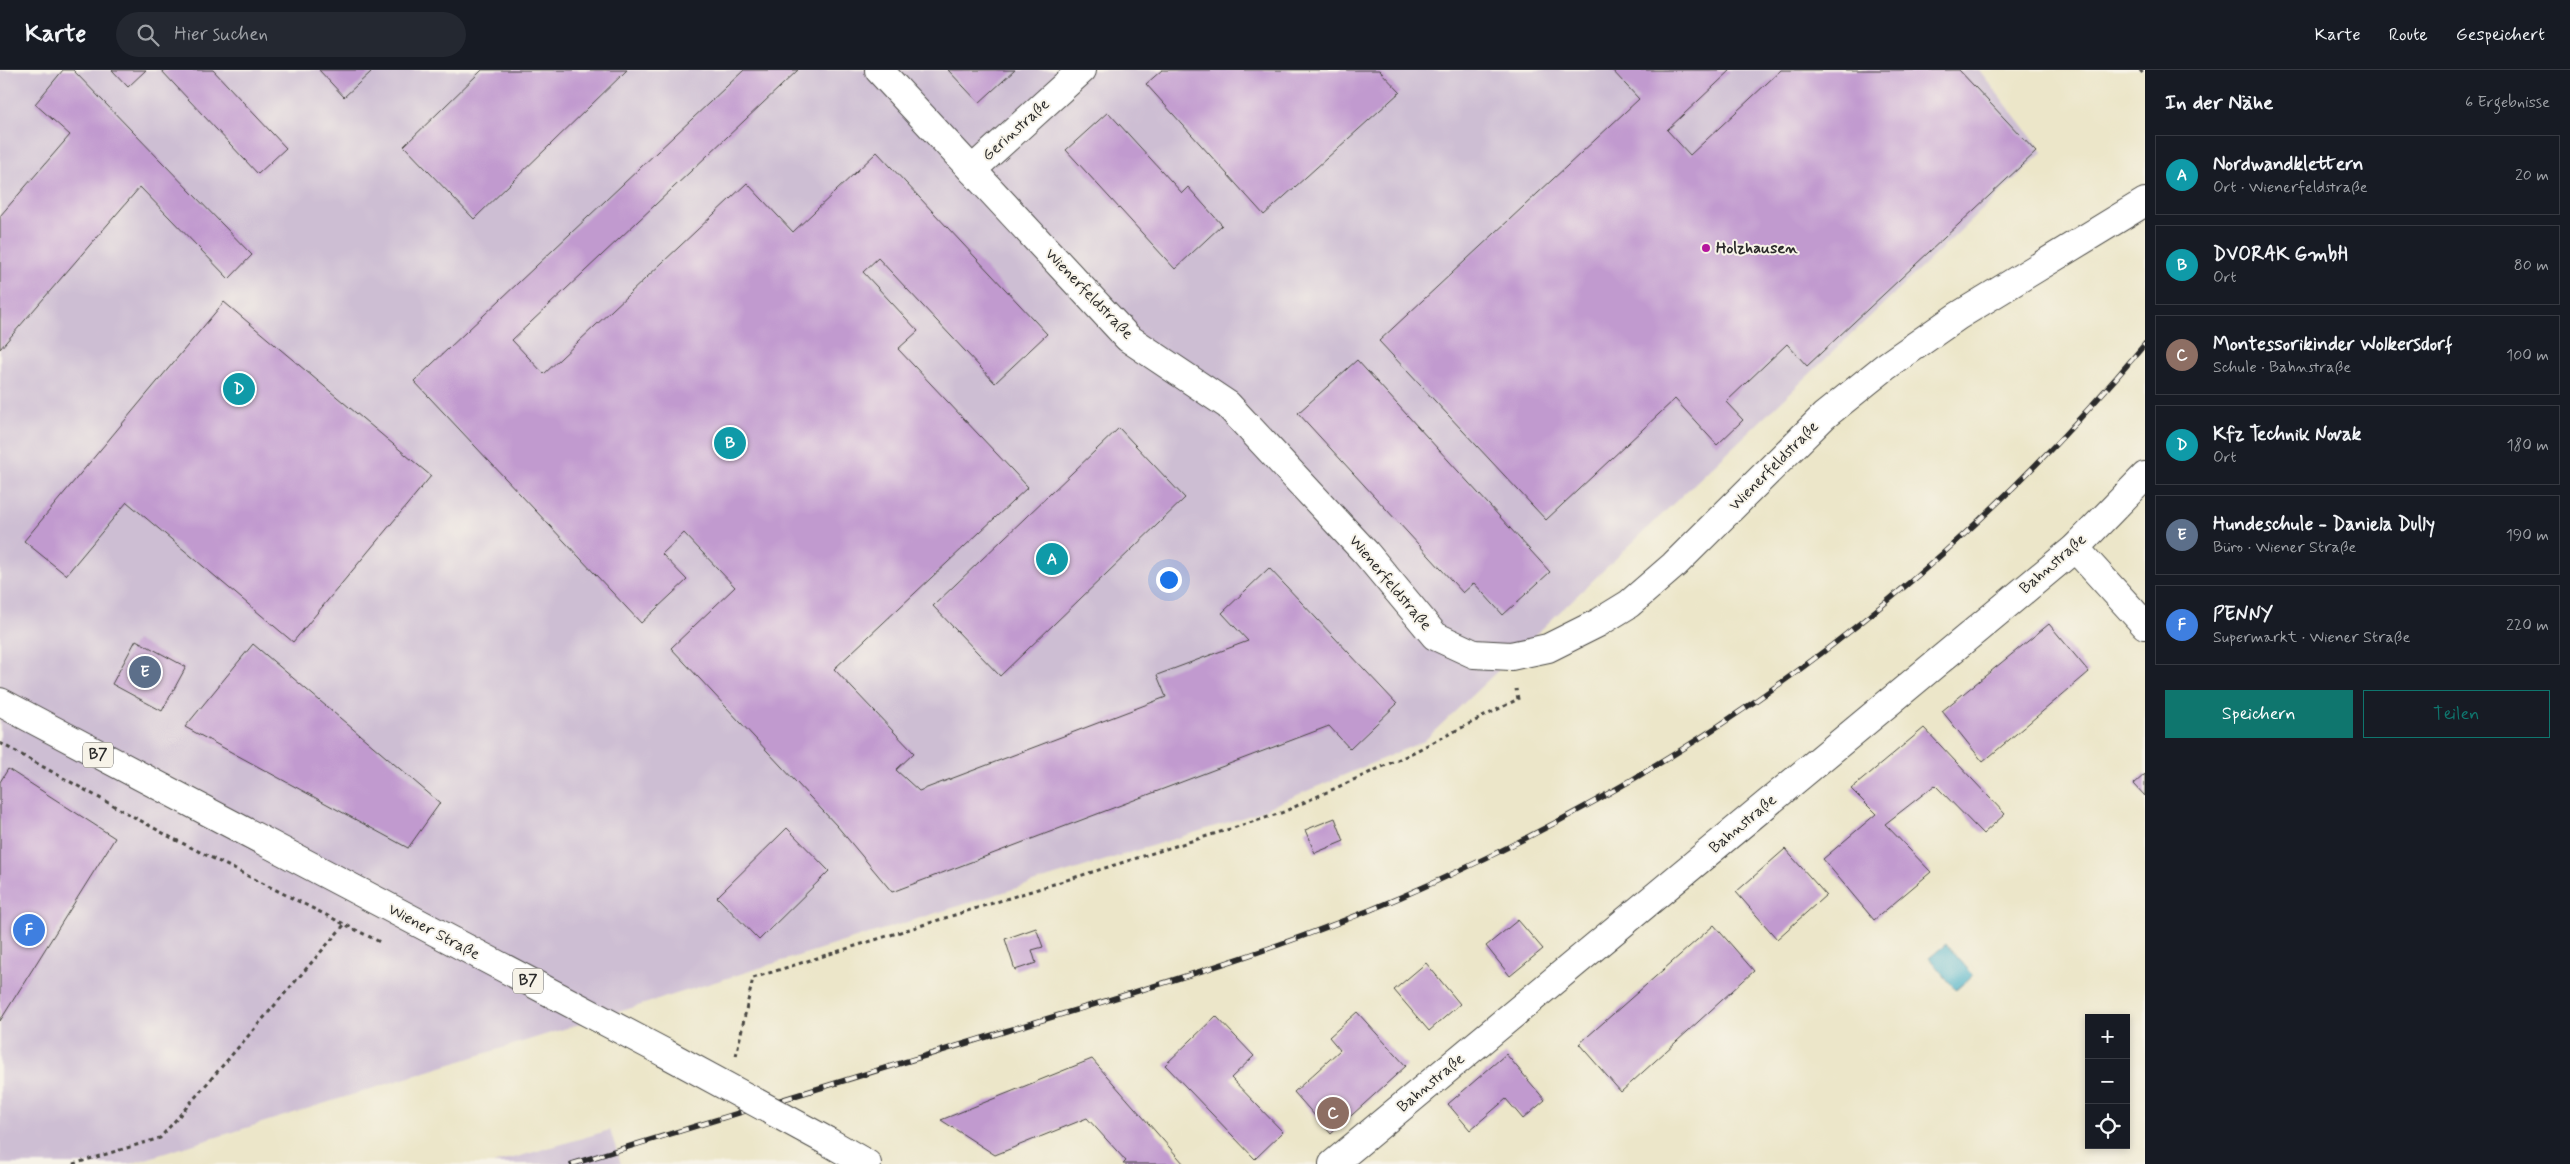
<!DOCTYPE html>
<html lang="de">
<head>
<meta charset="utf-8">
<style>
  body { margin:0; font-family:Mynerve,sans-serif; background:#242831; color:#f1f3f6 }
  .controls { position:absolute; right:15px; bottom:15px; display:grid; overflow:hidden; border-radius:0px; box-shadow:0 2px 8px #0003 }
  .controls button { width:45px; height:45px; display:grid; place-items:center; padding:0; border:0; border-bottom:1px solid #363941; background:#171b24; color:#f1f3f6; font:25px sans-serif }
  .you { position:absolute; left:1168px; top:509px; width:18px; height:18px; margin:-12px; border:4px solid #fff; border-radius:50%; background:#1a73e8; box-shadow:0 0 0 8px #1a73e833 }
  .badge { display:grid; place-items:center; width:32px; height:32px; border-radius:50%; background:#0f766e; color:#fff; font-size:16px; font-weight:700 }
  .pin { position:absolute; translate:-50% -50%; border:2px solid #fff; box-shadow:0 1px 5px #0006 }
  .list { margin:0; padding:0; list-style:none }
  h2 { display:flex; justify-content:space-between; align-items:center; height:65px; margin:0; padding:0 20px; font-size:21px }
  h2 small { font-size:16px; font-weight:400; color:#9ea1a6 }
  .list li { display:grid; grid-template-columns:32px 1fr auto; gap:15px; align-items:center; box-sizing:border-box; height:80px; margin:0 10px 10px; padding:0 10px; border:1px solid #363941; border-radius:0px }
  .list b { display:block; font-size:19px; white-space:nowrap }
  .list p { margin:0; font-size:16px; white-space:nowrap; color:#9ea1a6 }
  .list em { font-size:16px; font-style:normal; color:#9ea1a6 }
  .actions { display:flex; gap:10px; padding:15px 20px }
  .actions a { flex:1; padding:11px 0; border:1px solid #0f766e; border-radius:0px; text-align:center; font-size:18px; color:#0f766e }
  .actions .main { background:#0f766e; color:#fff }
  .icon { flex:none; width:28px; height:28px; fill:none; stroke:currentColor; stroke-width:2; stroke-linecap:round; stroke-linejoin:round }
  .map { position:relative; flex:none; width:2145px; height:1094px; overflow:hidden }
  header { display:flex; align-items:center; gap:30px; box-sizing:border-box; height:70px; padding:0 25px; background:#171b24; border-bottom:1px solid #363941 }
  header strong { font-size:24px }
  nav { display:flex; gap:28px; margin-inline-start:auto; font-size:18px }
  .search { width:350px; height:45px; background:#242831; display:flex; align-items:center; gap:12px; box-sizing:border-box; padding:0 18px; border-radius:28px; color:#9ea1a6; font-size:19px }
  main { display:flex }
  aside { flex:1; background:#171b24 }
  .map>svg:first-child { display:block }
  .industrial { fill:#cdbed3 }
  .water { fill:#49b1c7; stroke:#3a6e79 }
  .building { fill:#c19acf }
  .lines { fill:none; stroke-linecap:round; stroke-linejoin:round }
  .minor-casing { stroke:#484743; stroke-width:30 }
  .major-casing { stroke:#484743; stroke-width:30 }
  .path { stroke:#484743; stroke-width:3; stroke-dasharray:4 4; stroke-linecap:butt }
  .minor { stroke:#fff; stroke-width:28 }
  .major { stroke:#fff; stroke-width:28 }
  .rail-casing { stroke:#2b2b2b; stroke-width:5.5 }
  .rail { stroke:#f7f3e8; stroke-width:4; stroke-dasharray:11; stroke-linecap:butt }
  .major-bridge-casing { stroke:#484743; stroke-width:30; stroke-linecap:butt }
  .major-bridge { stroke:#fff; stroke-width:28 }
  .poi-dot { fill:#b5179e; stroke:#f7f3e8; stroke-width:2 }
  .labels { text-anchor:middle; dominant-baseline:central; stroke-width:4; stroke-linejoin:round; paint-order:stroke }
  .shield { fill:#f7f3e8; stroke:#686764; stroke-width:1 }
  .shield-label { font-size:15px; font-weight:bold; fill:#2b2b2b }
  .street-label { font-size:16px; fill:#2b2b2b; stroke:#f7f3e8 }
  .poi-label { font-size:16px; font-weight:bold; fill:#2b2b2b; stroke:#f7f3e8; text-anchor:start }
</style>
</head>
<body>
<header>
<strong>Karte</strong>
<div class="search"><svg class="icon" aria-label="search" viewBox="0 0 24 24"><circle cx="10" cy="10" r="6"/><path d="M15 15l6 6"/></svg>Hier suchen</div>
<nav><a>Karte</a><a>Route</a><a>Gespeichert</a></nav>
</header>
<main>
<div class="map">
<svg width="2145" height="1094" viewBox="0 0 2145 1094">
  <rect width="100%" height="100%" fill="#f7f3e8"/>
  <filter id="ink" filterUnits="userSpaceOnUse"><feTurbulence type="fractalNoise" baseFrequency=".02" numOctaves="2"/><feDisplacementMap in="SourceGraphic" scale="10" xChannelSelector="R" yChannelSelector="G"/><feConvolveMatrix kernelMatrix="1 2 1 2 8 2 1 2 1" color-interpolation-filters="sRGB"/></filter>
  <filter id="wash" filterUnits="userSpaceOnUse"><feTurbulence type="fractalNoise" baseFrequency=".0096" numOctaves="4" result="noise"/><feDisplacementMap in="SourceGraphic" scale="20" xChannelSelector="R" yChannelSelector="G"/><feGaussianBlur stdDeviation="1.12" result="paint"/><feColorMatrix in="noise" values="0 0 0 0 0 0 0 0 0 0 0 0 0 0 0 0 0 1.4 0 .05"/><feComposite in="paint" operator="in"/></filter>
  <g filter="url(#wash)">
    <rect width="100%" height="100%" fill="#ece6c9"/>
    <g class="industrial">
      <polygon points="0,0 1979,0 2043,82 1424,671 1251,745 130,1094 0,1094"/>
      <polygon points="610,1060 621,1094 493,1094"/>
    </g>
    <polygon class="water" points="1946,874 1973,905 1956,920 1929,888"/>
    <g id="blocks">
      <g class="building">
        <polygon points="63,0 73,0 252,185 229,209 140,117 0,279 0,146 70,65 35,34"/>
        <polygon points="112,0 146,0 128,17"/>
        <polygon points="161,0 213,0 286,78 258,104"/>
        <polygon points="319,0 369,0 371,2 344,27"/>
        <polygon points="482,0 627,0 474,149 404,76"/>
        <polygon points="744,0 798,0 512,270 544,304 747,113 793,162 877,82 1047,264 995,313 878,188 863,202 918,261 898,279 1028,417 834,599 914,683 896,700 919,721 1166,627 1157,605 1248,571 1222,543 1269,498 1397,634 1350,679 1329,656 892,822 837,756 671,578 735,517 684,463 662,484 687,510 641,553 414,311"/>
        <polygon points="948,0 1015,0 979,33"/>
        <polygon points="1162,0 1379,0 1400,22 1264,145 1146,14"/>
        <polygon points="1612,0 1731,0 1667,60 1690,85 1781,0 1959,0 2036,82 1807,296 1787,274 1726,332 1743,350 1717,375 1675,329 1546,450 1379,271 1639,29"/>
        <polygon points="1108,42 1182,123 1188,117 1222,155 1175,199 1066,80"/>
        <polygon points="224,232 431,406 293,572 127,432 66,505 24,471"/>
        <polygon points="1357,290 1550,502 1503,545 1474,513 1463,523 1298,343"/>
        <polygon points="1119,358 1185,428 1000,606 933,536"/>
        <polygon points="2049,554 2089,602 1983,692 1942,641"/>
        <polygon points="136,570 186,597 162,641 112,614"/>
        <polygon points="253,574 440,733 408,778 185,657"/>
        <polygon points="1924,658 2005,744 1983,764 1935,715 1885,754 1931,802 1874,850 1823,789 1876,744 1851,719"/>
        <polygon points="8,699 115,768 0,951 0,712"/>
        <polygon points="2145,704 2145,726 2134,714"/>
        <polygon points="1335,748 1344,771 1315,783 1305,760"/>
        <polygon points="787,758 829,801 759,870 717,827"/>
        <polygon points="1785,779 1826,825 1777,869 1736,822"/>
        <polygon points="1518,850 1543,879 1510,906 1486,876"/>
        <polygon points="1714,855 1754,901 1621,1022 1579,974"/>
        <polygon points="1036,858 1043,877 1032,880 1036,893 1015,900 1005,869"/>
        <polygon points="1426,893 1460,934 1429,961 1394,920"/>
        <polygon points="1357,942 1406,996 1331,1064 1294,1022 1340,980 1329,967"/>
        <polygon points="1216,946 1254,986 1231,1008 1283,1062 1255,1089 1165,995"/>
        <polygon points="1506,984 1545,1030 1523,1049 1506,1029 1470,1060 1448,1034"/>
        <polygon points="1092,989 1184,1094 1123,1094 1126,1091 1087,1048 995,1085 941,1050"/>
      </g>
    </g>
  </g>
  <g filter="url(#ink)">
    <use href="#blocks" fill-opacity="0" stroke="#484743" stroke-width="1"/>
    <g class="lines">
      <defs>
        <g id="minor">
          <polyline points="879,0 1128,268 1228,335 1366,483 1435,566 1474,584 1511,586 1548,578 1598,553 1629,534 1674,495 1824,346 1885,297 1958,246 2145,132"/>
          <polyline points="972,100 1082,0"/>
          <polyline points="2075,478 2145,555"/>
          <polyline points="1333,1094 2075,478 2145,406"/>
        </g>
        <g id="major">
          <polyline points="0,632 665,983"/>
          <polyline points="827,1071 867,1094"/>
        </g>
      </defs>
      <use href="#minor" class="minor-casing"/>
      <use href="#major" class="major-casing"/>
      <g class="path">
        <polyline points="2140,0 2145,6"/>
        <polyline points="0,673 172,768 380,872"/>
        <polyline points="736,986 753,908 1281,743 1406,686 1518,629 1516,619"/>
        <polyline points="73,1094 160,1068 344,855"/>
      </g>
      <use href="#minor" class="minor"/>
      <use href="#major" class="major"/>
      <defs>
        <path id="rail" d="M572,1094C717,1050 861,1005 1006,961C1139,921 1274,882 1401,827C1692,701 1942,518 2145,274"/>
      </defs>
      <use href="#rail" class="rail-casing"/>
      <use href="#rail" class="rail"/>
      <defs>
        <polyline id="major-bridge" points="665,983 827,1071"/>
      </defs>
      <use href="#major-bridge" class="major-bridge-casing"/>
      <use href="#major-bridge" class="major-bridge"/>
    </g>
  </g>
  <circle class="poi-dot" cx="1706" cy="178" r="5"/>
  <g class="labels">
    <g class="shield">
      <rect x="83" y="672.5" width="30" height="25" rx="4"/>
      <rect x="513" y="898.5" width="30" height="25" rx="4"/>
    </g>
    <g class="shield-label">
      <text x="98" y="685">B7</text>
      <text x="528" y="911">B7</text>
    </g>
    <g class="street-label">
      <text transform="translate(1016 60) rotate(-42)">Gerinstraße</text>
      <text transform="translate(1089 224) rotate(46)">Wienerfeldstraße</text>
      <text transform="translate(1774 396) rotate(-45)">Wienerfeldstraße</text>
      <text transform="translate(2053 494) rotate(-41)">Bahnstraße</text>
      <text transform="translate(1390 513) rotate(50)">Wienerfeldstraße</text>
      <text transform="translate(1743 754) rotate(-40)">Bahnstraße</text>
      <text transform="translate(434 862) rotate(28)">Wiener Straße</text>
      <text transform="translate(1431 1013) rotate(-40)">Bahnstraße</text>
    </g>
    <g class="poi-label">
      <text x="1716" y="178">Holzhausen</text>
    </g>
  </g>
</svg>
<div class="controls">
<button>+</button>
<button>−</button>
<button><svg class="icon" aria-label="locate" viewBox="0 0 24 24"><circle cx="12" cy="12" r="6"/><path d="M12 2v4M12 18v4M2 12h4M18 12h4"/></svg></button>
</div>
<div class="you"></div>
<div class="pin badge" style="left:1052px;top:489px;background:#0f9aa8">A</div>
<div class="pin badge" style="left:730px;top:373px;background:#0f9aa8">B</div>
<div class="pin badge" style="left:1333px;top:1043px;background:#8d6e63">C</div>
<div class="pin badge" style="left:239px;top:319px;background:#0f9aa8">D</div>
<div class="pin badge" style="left:145px;top:602px;background:#5c6f8a">E</div>
<div class="pin badge" style="left:29px;top:860px;background:#3f7fe0">F</div>
</div>
<aside>
<h2>In der Nähe<small>6 Ergebnisse</small></h2>
<ul class="list">
<li><span class="badge" style="background:#0f9aa8">A</span><div><b>Nordwandklettern</b><p>Ort · Wienerfeldstraße</p></div><em>20 m</em></li>
<li><span class="badge" style="background:#0f9aa8">B</span><div><b>DVORAK GmbH</b><p>Ort</p></div><em>80 m</em></li>
<li><span class="badge" style="background:#8d6e63">C</span><div><b>Montessorikinder Wolkersdorf</b><p>Schule · Bahnstraße</p></div><em>100 m</em></li>
<li><span class="badge" style="background:#0f9aa8">D</span><div><b>Kfz Technik Novak</b><p>Ort</p></div><em>180 m</em></li>
<li><span class="badge" style="background:#5c6f8a">E</span><div><b>Hundeschule - Daniela Dully</b><p>Büro · Wiener Straße</p></div><em>190 m</em></li>
<li><span class="badge" style="background:#3f7fe0">F</span><div><b>PENNY</b><p>Supermarkt · Wiener Straße</p></div><em>220 m</em></li>
</ul>
<div class="actions"><a class="main">Speichern</a><a>Teilen</a></div>
</aside>
</main>
</body>
</html>
